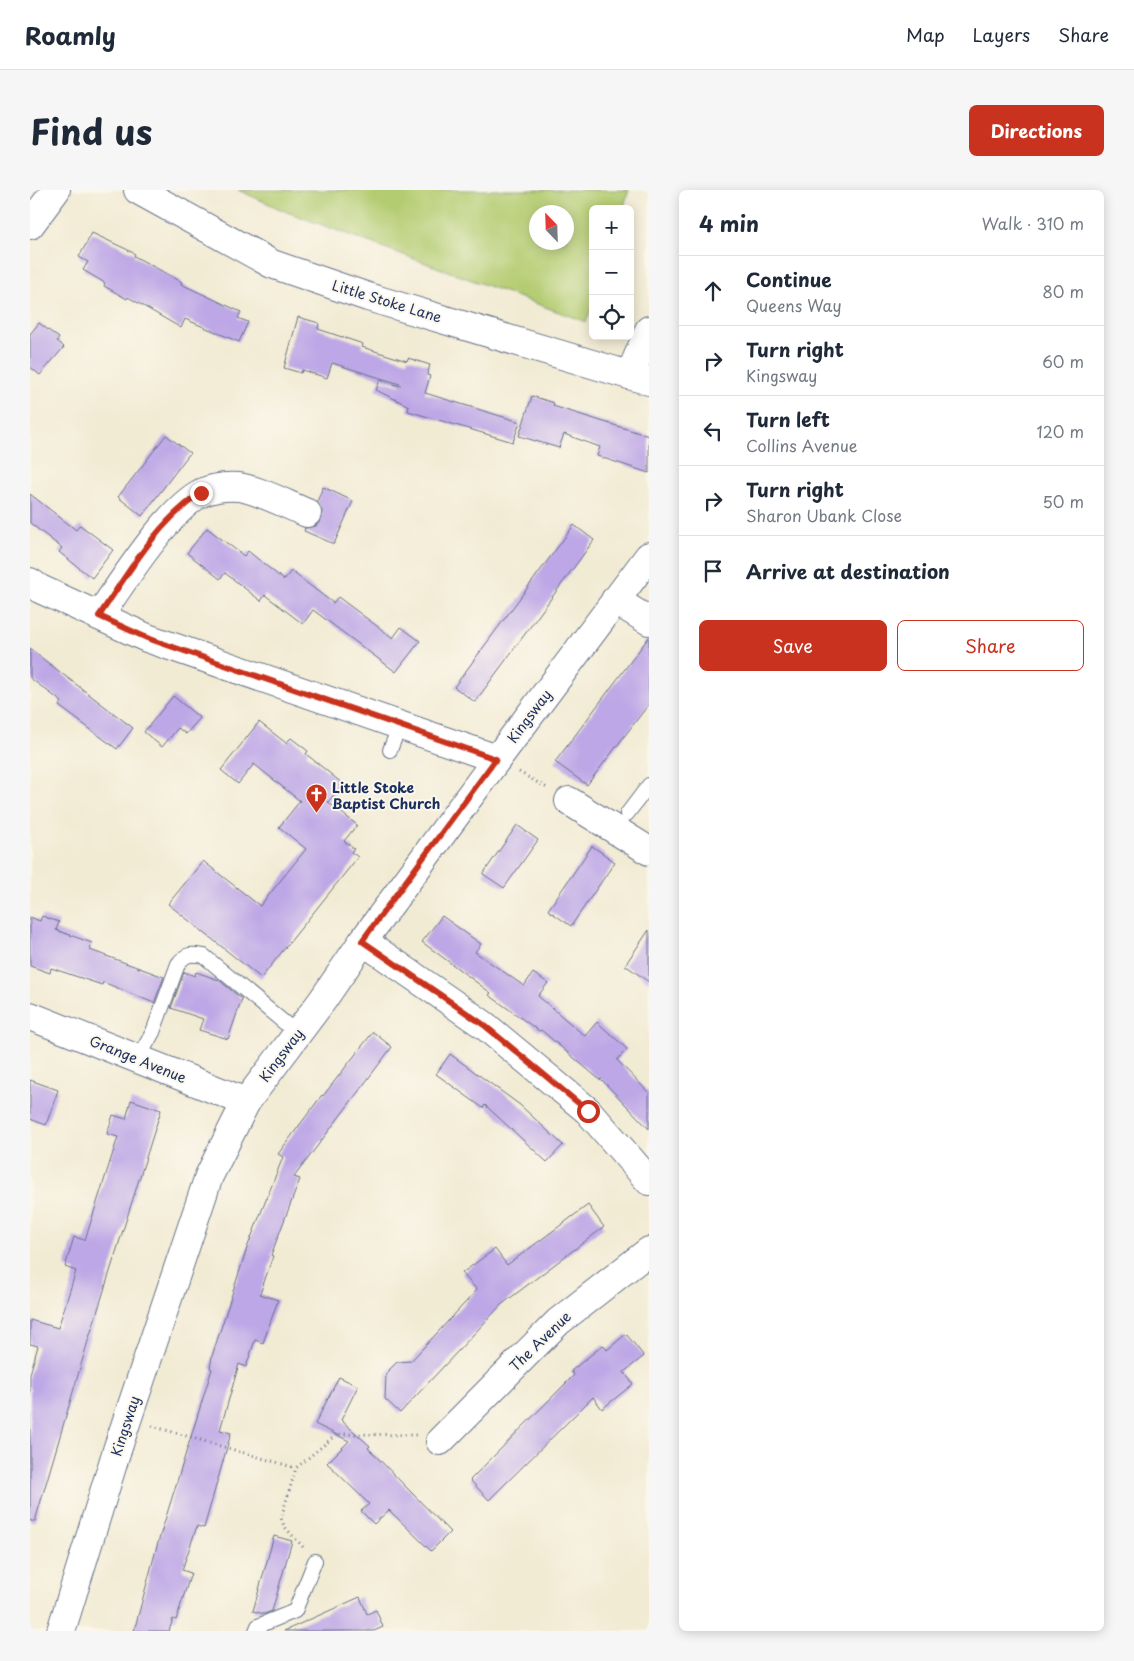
<!DOCTYPE html>
<html lang="en">
<head>
<meta charset="utf-8">
<style>
  body { margin:0; font-family:"Playpen Sans",sans-serif; background:#f6f6f7; color:#1f2937 }
  .controls { position:absolute; right:15px; top:15px; display:grid; overflow:hidden; border-radius:8px; box-shadow:0 2px 12px #0003 }
  .controls button { width:45px; height:45px; display:grid; place-items:center; padding:0; border:0; border-bottom:1px solid #e0e1e3; background:#fff; color:#1f2937; font:25px sans-serif }
  .compass { position:absolute; left:499px; top:15px; width:45px; height:45px; border-radius:50%; background:#fff; box-shadow:0 2px 12px #0003; rotate:337deg }
  .stop { position:absolute; width:15px; height:15px; margin:-11px; border:4px solid #c8321e; border-radius:50%; background:#fff }
  .stop.end { background:#c8321e; border-color:#fff; box-shadow:0 1px 5px #0008 }
  .list { margin:0; padding:0; list-style:none }
  h2 { display:flex; justify-content:space-between; align-items:center; height:65px; margin:0; padding:0 20px; font-size:21px }
  h2 small { font-size:16px; font-weight:400; color:#747a83 }
  .list li { display:grid; grid-template-columns:32px 1fr auto; gap:15px; align-items:center; box-sizing:border-box; height:70px; padding:0 20px; border-top:1px solid #e0e1e3 }
  .list b { display:block; font-size:19px; white-space:nowrap }
  .list p { margin:0; font-size:16px; white-space:nowrap; color:#747a83 }
  .list em { font-size:16px; font-style:normal; color:#747a83 }
  .actions { display:flex; gap:10px; padding:15px 20px }
  .actions a { flex:1; padding:11px 0; border:1px solid #c8321e; border-radius:8px; text-align:center; font-size:18px; color:#c8321e }
  .actions .main { background:#c8321e; color:#fff }
  .icon { flex:none; width:28px; height:28px; fill:none; stroke:currentColor; stroke-width:2; stroke-linecap:round; stroke-linejoin:round }
  .map { position:relative; flex:none; width:619px; height:1441px; overflow:hidden; border-radius:8px }
  header { display:flex; align-items:center; gap:30px; box-sizing:border-box; height:70px; padding:0 25px; background:#fff; border-bottom:1px solid #e0e1e3 }
  header strong { font-size:24px }
  nav { display:flex; gap:28px; margin-inline-start:auto; font-size:18px }
  .intro { display:flex; align-items:center; justify-content:space-between; box-sizing:border-box; height:120px; padding:0 30px }
  h1 { margin:0; font-size:35px }
  .button { padding:12px 22px; border-radius:8px; background:#c8321e; color:#fff; font-size:18px; font-weight:700 }
  main { display:flex; gap:30px; padding:0 30px }
  aside { flex:1; background:#fff; border-radius:8px; box-shadow:0 2px 12px #0003 }
  .map>svg:first-child { display:block }
  .green { fill:#b4cc71; stroke:#687e68; fill-rule:evenodd }
  .building { fill:#bea7e6 }
  .lines { fill:none; stroke-linecap:round; stroke-linejoin:round }
  .service-casing { stroke:#667187; stroke-width:16 }
  .minor-casing { stroke:#667187; stroke-width:30 }
  .tertiary-casing { stroke:#667187; stroke-width:30 }
  .path { stroke:#667187; stroke-width:3; stroke-dasharray:1 4; stroke-linecap:butt }
  .service { stroke:#fff; stroke-width:14 }
  .minor { stroke:#fff; stroke-width:28 }
  .tertiary { stroke:#fff; stroke-width:28 }
  .route { stroke:#c8321e; stroke-width:6 }
  .labels { text-anchor:middle; dominant-baseline:central; stroke-width:4; stroke-linejoin:round; paint-order:stroke }
  .street-label { font-size:14px; fill:#1b2f5e; stroke:#fbf7ec }
  .poi-label { font-size:14px; font-weight:bold; fill:#1b2f5e; stroke:#fbf7ec; text-anchor:start }
</style>
</head>
<body>
<header>
<strong>Roamly</strong>
<nav><a>Map</a><a>Layers</a><a>Share</a></nav>
</header>
<div class="intro"><h1>Find us</h1><a class="button">Directions</a></div>
<main>
<div class="map">
<svg width="619" height="1441" viewBox="0 0 619 1441">
  <rect width="100%" height="100%" fill="#fbf7ec"/>
  <filter id="ink" filterUnits="userSpaceOnUse"><feTurbulence type="fractalNoise" baseFrequency=".02" numOctaves="2"/><feDisplacementMap in="SourceGraphic" scale="10" xChannelSelector="R" yChannelSelector="G"/><feConvolveMatrix kernelMatrix="1 2 1 2 8 2 1 2 1" color-interpolation-filters="sRGB"/></filter>
  <filter id="wash" filterUnits="userSpaceOnUse"><feTurbulence type="fractalNoise" baseFrequency=".0096" numOctaves="4" result="noise"/><feDisplacementMap in="SourceGraphic" scale="20" xChannelSelector="R" yChannelSelector="G"/><feGaussianBlur stdDeviation="1.12" result="paint"/><feColorMatrix in="noise" values="0 0 0 0 0 0 0 0 0 0 0 0 0 0 0 0 0 1.4 0 .05"/><feComposite in="paint" operator="in"/></filter>
  <g filter="url(#wash)">
    <rect width="100%" height="100%" fill="#f2ebd4"/>
    <path class="green" d="M208,0H599L593,19H563V113L556,132L257,22ZM536,22V52H507V22Z"/>
    <g id="blocks">
      <g class="building">
        <polygon points="62,43 96,59 105,64 104,66 152,92 151,94 211,122 208,128 218,132 209,152 155,129 151,138 98,107 97,109 74,96 75,93 53,80 58,72 49,67"/>
        <polygon points="268,127 289,133 288,139 333,154 332,157 377,171 378,168 400,175 397,185 400,186 395,203 490,232 483,252 378,221 379,216 346,200 350,190 370,196 370,194 302,173 297,188 272,180 271,183 254,178"/>
        <polygon points="9,133 29,148 27,151 34,157 10,185 0,177 0,144"/>
        <polygon points="502,206 524,213 523,216 619,246 619,283 567,266 570,257 534,244 529,258 489,246"/>
        <polygon points="136,245 160,263 112,326 88,307"/>
        <polygon points="293,297 323,311 304,354 274,341 275,338 286,336 291,330 292,321 287,312"/>
        <polygon points="0,304 46,340 50,335 83,360 62,388 29,362 32,358 0,333"/>
        <polygon points="544,335 564,350 445,512 424,497"/>
        <polygon points="177,338 214,366 218,361 254,390 261,381 303,413 308,407 363,448 371,437 390,451 366,482 283,420 273,434 235,405 231,411 195,383 190,389 157,363"/>
        <polygon points="619,447 619,514 557,595 525,572"/>
        <polygon points="0,459 103,538 87,559 29,516 32,512 0,488"/>
        <polygon points="143,506 170,528 156,544 148,538 132,557 114,542"/>
        <polygon points="229,532 256,553 261,548 278,561 276,564 313,594 298,612 327,635 314,651 324,659 321,662 328,667 231,788 138,714 173,671 230,716 276,659 249,637 270,611 224,574 208,594 191,580"/>
        <polygon points="487,635 508,650 474,698 453,684"/>
        <polygon points="562,656 585,672 541,736 518,720"/>
        <polygon points="12,726 29,732 26,740 62,753 60,760 134,787 124,813 73,792 72,795 21,778 20,783 0,776 0,727 10,731"/>
        <polygon points="412,726 451,754 445,762 494,796 503,783 518,793 508,806 555,846 567,832 597,859 587,870 619,903 619,939 571,889 570,890 511,840 509,841 459,805 461,803 392,752"/>
        <polygon points="619,740 619,792 595,775"/>
        <polygon points="154,782 165,786 166,782 189,790 212,809 198,849 169,840 173,829 141,818"/>
        <polygon points="343,842 362,857 264,987 270,989 241,1065 243,1066 230,1104 248,1110 233,1153 225,1150 216,1177 209,1174 190,1240 201,1243 174,1338 167,1336 152,1380 161,1383 146,1430 143,1429 139,1441 104,1441 127,1356 182,1179 180,1178 182,1166 217,1058 253,967 248,964 292,905 293,906"/>
        <polygon points="420,864 490,915 533,955 517,972 455,915 453,918 406,884"/>
        <polygon points="0,890 28,900 16,935 0,929"/>
        <polygon points="101,910 131,920 58,1151 5,1331 0,1331 0,1184 8,1156 0,1154 0,1130 28,1138 46,1081 35,1077 44,1047 55,1050 88,947 77,944 83,925 96,929"/>
        <polygon points="558,1015 574,1037 471,1115 370,1223 355,1209 356,1183 367,1172 381,1171 447,1100 432,1083 465,1059 477,1075"/>
        <polygon points="596,1144 614,1166 594,1182 603,1194 572,1219 563,1207 459,1310 440,1290 544,1185 541,1181 573,1155 577,1160"/>
        <polygon points="309,1187 328,1196 311,1230 340,1256 338,1258 420,1342 401,1361 359,1320 344,1334 331,1321 339,1314 297,1273 319,1251 285,1234"/>
        <polygon points="244,1346 262,1351 242,1421 234,1424 223,1421"/>
        <polygon points="330,1407 337,1424 346,1420 353,1437 344,1441 254,1441"/>
      </g>
    </g>
  </g>
  <g filter="url(#ink)">
    <use href="#blocks" fill-opacity="0" stroke="#667187" stroke-width="1"/>
    <g class="lines">
      <defs>
        <g id="service">
          <polyline points="360,560 370,535"/>
          <polyline points="597,624 619,595"/>
          <path d="M108,869L123,842L148,774C156,763 161,764 174,766L268,844"/>
          <polyline points="226,1441 228,1436 265,1421 285,1371"/>
        </g>
        <g id="minor">
          <polyline points="0,35 26,0"/>
          <polyline points="600,185 619,140"/>
          <polyline points="0,392 10,399 117,448 467,569"/>
          <polyline points="585,410 619,431"/>
          <path d="M69,426C91,394 138,320 171,303C182,298 197,296 209,297C232,301 255,314 277,323"/>
          <polyline points="539,611 619,661"/>
          <polyline points="333,751 454,835 558,921 619,991"/>
          <polyline points="0,826 216,912"/>
          <polyline points="410,1251 528,1132 619,1061"/>
          <polyline points="31,1441 88,1257 179,986 216,912 292,811 333,751 467,569 619,366"/>
        </g>
        <polyline id="tertiary" points="108,0 242,74 338,107 619,191"/>
      </defs>
      <use href="#service" class="service-casing"/>
      <use href="#minor" class="minor-casing"/>
      <use href="#tertiary" class="tertiary-casing"/>
      <g class="path">
        <polyline points="489,582 519,599"/>
        <polyline points="122,1236 266,1278"/>
        <polyline points="273,1357 254,1336 251,1328 266,1278 307,1244 387,1245"/>
      </g>
      <use href="#service" class="service"/>
      <use href="#minor" class="minor"/>
      <use href="#tertiary" class="tertiary"/>
    </g>
  </g>
  <g class="lines" filter="url(#ink)">
    <path class="route" d="M171,303C127,332 98,383 69,426L117,448L466,569L332,751L454,835L558,921"/>
  </g>
  <defs>
    <symbol id="church-pin" viewBox="-11 -11 22 30"><path d="M0 17L-7.5 6A9.5 9.5 0 1 1 7.5 6Z" fill="#c8321e" stroke="#fbf7ec"/><path d="M-1.2-6h2.4v3.5h3.3v2.4h-3.3V6h-2.4V-.1h-3.3v-2.4h3.3Z" fill="#fff"/></symbol>
  </defs>
  <g fill-rule="evenodd">
    <use href="#church-pin" x="274" y="592" width="25" height="34"/>
  </g>
  <g class="labels">
    <g class="street-label">
      <text transform="translate(357 111) rotate(17)">Little Stoke Lane</text>
      <text transform="translate(499 526) rotate(-53)">Kingsway</text>
      <text transform="translate(251 865) rotate(-53)">Kingsway</text>
      <text transform="translate(108 869) rotate(22)">Grange Avenue</text>
      <text transform="translate(510 1151) rotate(-44)">The Avenue</text>
      <text transform="translate(95 1236) rotate(-72)">Kingsway</text>
    </g>
    <g class="poi-label">
      <text x="302" y="597">Little Stoke<tspan x="302" dy="16">Baptist Church</tspan></text>
    </g>
  </g>
</svg>
<div class="controls">
<button>+</button>
<button>−</button>
<button><svg class="icon" aria-label="locate" viewBox="0 0 24 24"><circle cx="12" cy="12" r="6"/><path d="M12 2v4M12 18v4M2 12h4M18 12h4"/></svg></button>
</div>
<svg class="compass" viewBox="-18 -18 36 36"><path d="M0-13l5 13h-10z" fill="#e53935"/><path d="M0 13l5-13h-10z" fill="#747a83"/></svg>
<div class="stop" style="left:558px;top:921px"></div>
<div class="stop end" style="left:171px;top:303px"></div>
</div>
<aside>
<h2>4 min<small>Walk · 310 m</small></h2>
<ul class="list">
<li><svg class="icon" aria-label="ahead" viewBox="0 0 24 24"><path d="M12 20V5M6 11l6-6 6 6"/></svg><div><b>Continue</b><p>Queens Way</p></div><em>80 m</em></li>
<li><svg class="icon" aria-label="right" viewBox="0 0 24 24"><path d="M7 20v-9h11M14 6l5 5-5 5"/></svg><div><b>Turn right</b><p>Kingsway</p></div><em>60 m</em></li>
<li><svg class="icon" aria-label="left" viewBox="0 0 24 24"><path d="M17 20v-9H6M10 6l-5 5 5 5"/></svg><div><b>Turn left</b><p>Collins Avenue</p></div><em>120 m</em></li>
<li><svg class="icon" aria-label="right" viewBox="0 0 24 24"><path d="M7 20v-9h11M14 6l5 5-5 5"/></svg><div><b>Turn right</b><p>Sharon Ubank Close</p></div><em>50 m</em></li>
<li><svg class="icon" aria-label="arrive" viewBox="0 0 24 24"><path d="M6 21V4h12l-3 4 3 4H6"/></svg><div><b>Arrive at destination</b></div></li>
</ul>
<div class="actions"><a class="main">Save</a><a>Share</a></div>
</aside>
</main>
</body>
</html>
